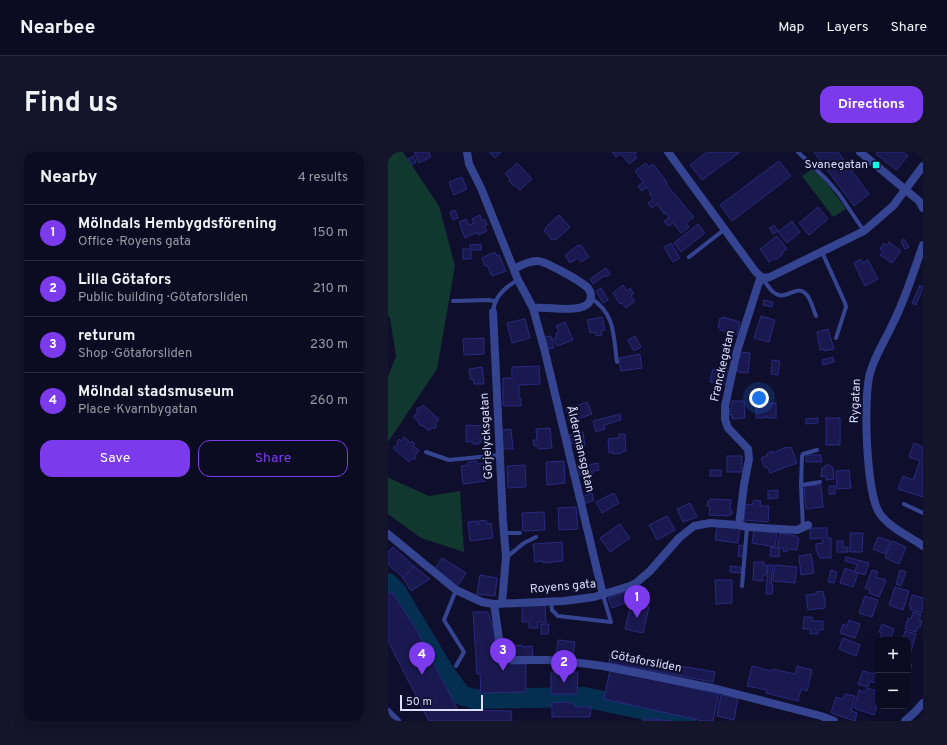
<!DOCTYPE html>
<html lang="en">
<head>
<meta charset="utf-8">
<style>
  body { margin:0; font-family:Overpass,sans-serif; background:#14142a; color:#f1f3f6 }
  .controls { position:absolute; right:12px; bottom:12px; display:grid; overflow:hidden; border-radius:8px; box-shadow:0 4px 16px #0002 }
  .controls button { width:36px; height:36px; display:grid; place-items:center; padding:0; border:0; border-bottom:1px solid #2b2b40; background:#0b0b22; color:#f1f3f6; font:20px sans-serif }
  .scale { position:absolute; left:12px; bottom:10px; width:83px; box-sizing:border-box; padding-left:4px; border:2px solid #dbdeff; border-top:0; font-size:11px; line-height:14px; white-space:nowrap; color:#dbdeff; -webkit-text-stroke:3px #0f0f2d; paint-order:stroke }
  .you { position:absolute; left:371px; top:246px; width:14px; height:14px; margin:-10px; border:3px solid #fff; border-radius:50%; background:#1a73e8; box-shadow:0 0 0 6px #1a73e833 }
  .badge { display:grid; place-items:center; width:26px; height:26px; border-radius:50%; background:#7c3aed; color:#fff; font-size:13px; font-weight:700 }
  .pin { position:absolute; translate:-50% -33px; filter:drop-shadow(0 1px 2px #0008) }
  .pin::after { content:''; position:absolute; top:21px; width:14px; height:12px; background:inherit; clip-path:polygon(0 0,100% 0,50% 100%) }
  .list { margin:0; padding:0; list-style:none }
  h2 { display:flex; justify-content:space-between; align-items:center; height:52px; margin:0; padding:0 16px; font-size:17px }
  h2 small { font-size:13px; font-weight:400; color:#9a9ba5 }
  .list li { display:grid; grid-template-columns:26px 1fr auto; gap:12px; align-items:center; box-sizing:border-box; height:56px; padding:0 16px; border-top:1px solid #2b2b40 }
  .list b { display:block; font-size:15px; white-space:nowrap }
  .list p { margin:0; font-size:13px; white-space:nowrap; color:#9a9ba5 }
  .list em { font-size:13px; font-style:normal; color:#9a9ba5 }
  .actions { display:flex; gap:8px; padding:12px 16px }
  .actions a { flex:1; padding:9px 0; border:1px solid #7c3aed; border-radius:12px; text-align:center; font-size:14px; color:#7c3aed }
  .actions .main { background:#7c3aed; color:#fff }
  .map { position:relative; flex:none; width:535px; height:569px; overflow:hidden; border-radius:12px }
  header { display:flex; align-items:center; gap:24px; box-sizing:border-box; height:56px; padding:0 20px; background:#0b0b22; border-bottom:1px solid #2b2b40 }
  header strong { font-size:19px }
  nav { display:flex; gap:22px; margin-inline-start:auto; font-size:14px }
  .intro { display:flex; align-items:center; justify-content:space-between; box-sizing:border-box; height:96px; padding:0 24px }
  h1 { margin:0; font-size:28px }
  .button { padding:10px 18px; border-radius:12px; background:#7c3aed; color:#fff; font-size:14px; font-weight:700 }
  main { display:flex; gap:24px; padding:0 24px }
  aside { flex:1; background:#0b0b22; border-radius:12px; box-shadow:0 4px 16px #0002 }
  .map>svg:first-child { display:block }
  .green { fill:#11382f }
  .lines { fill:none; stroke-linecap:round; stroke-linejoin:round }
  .river { stroke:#052f50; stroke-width:20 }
  .building { fill:#191950; stroke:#29297e }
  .service { stroke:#354491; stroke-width:4 }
  .minor { stroke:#354491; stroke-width:8 }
  .tertiary { stroke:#354491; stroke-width:8 }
  .poi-dot { fill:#07ffe7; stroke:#0f0f2d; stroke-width:1.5 }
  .labels { text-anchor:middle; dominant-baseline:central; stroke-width:4; stroke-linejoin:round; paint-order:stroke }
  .poi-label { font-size:12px; fill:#dbdeff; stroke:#0f0f2d; text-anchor:end }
  .street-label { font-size:12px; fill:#dbdeff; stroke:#0f0f2d }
</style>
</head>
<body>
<header>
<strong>Nearbee</strong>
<nav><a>Map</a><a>Layers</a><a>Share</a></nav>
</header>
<div class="intro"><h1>Find us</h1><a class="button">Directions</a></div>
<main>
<aside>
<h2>Nearby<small>4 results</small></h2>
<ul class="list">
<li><span class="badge">1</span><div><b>Mölndals Hembygdsförening</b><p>Office · Royens gata</p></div><em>150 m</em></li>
<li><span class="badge">2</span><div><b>Lilla Götafors</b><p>Public building · Götaforsliden</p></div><em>210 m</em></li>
<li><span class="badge">3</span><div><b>returum</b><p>Shop · Götaforsliden</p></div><em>230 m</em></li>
<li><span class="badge">4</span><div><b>Mölndal stadsmuseum</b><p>Place · Kvarnbygatan</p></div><em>260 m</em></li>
</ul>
<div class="actions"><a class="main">Save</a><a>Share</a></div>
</aside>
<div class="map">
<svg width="535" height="569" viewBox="0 0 535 569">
  <rect width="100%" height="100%" fill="#0f0f2d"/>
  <g class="green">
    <polygon points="0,0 15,0 51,54 67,114 49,217 0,290 0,225 8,204 2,166 0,163"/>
    <polygon points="424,17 438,30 458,57 445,65 414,24"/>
    <polygon points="0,324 1,326 41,344 72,339 76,400 33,386 0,362"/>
  </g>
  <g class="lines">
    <polyline class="river" points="0,431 8,439 57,521 73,543 86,547 196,545 271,561 298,569"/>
  </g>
  <g class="building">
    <polygon points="26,0 41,0 43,5 31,11"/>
    <polygon points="101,0 113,0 107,6"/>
    <polygon points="224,0 249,0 246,2 249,6 241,12 233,2 228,5"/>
    <polygon points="319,0 352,0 314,28 302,13"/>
    <polygon points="426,0 450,0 481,42 466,54"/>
    <polygon points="489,0 515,0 520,4 508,18 488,2"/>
    <polygon points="25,4 28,10 24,13 20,7"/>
    <polygon points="391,9 403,24 344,69 332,53"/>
    <polygon points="129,11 144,27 132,38 127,33 126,34 121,29 122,27 117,22"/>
    <polygon points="258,11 261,15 265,12 279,30 278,32 306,65 298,71 301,75 293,81 285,71 280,74 276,69 281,66 277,60 276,62 269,52 264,56 260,51 265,47 261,42 263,41 258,35 254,39 250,34 255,30 247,19"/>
    <polygon points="74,25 79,37 66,43 61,30"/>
    <polygon points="430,55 440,67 421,83 411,71"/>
    <polygon points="67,58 70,66 65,68 62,60"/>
    <polygon points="92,63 94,69 97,67 99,73 96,74 99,79 90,83 89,80 77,86 71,70 78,67 81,73 86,71 84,67"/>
    <polygon points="171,63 182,75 168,88 166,86 164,88 156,79 158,77 157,76"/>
    <polygon points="404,69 412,80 399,91 390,80"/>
    <polygon points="310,72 317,81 293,100 286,91"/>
    <polygon points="386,73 390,79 385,82 381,76"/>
    <polygon points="389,84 399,97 394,100 395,102 388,108 386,106 381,110 372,97"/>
    <polygon points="516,87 521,95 517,97 513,90"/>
    <polygon points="501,90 513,99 504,111 492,103 495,99 492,97 496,91 499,94"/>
    <polygon points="283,91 292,106 285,110 276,95"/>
    <polygon points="93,92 93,98 83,98 83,107 75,107 75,97 82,97 82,93"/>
    <polygon points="190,93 191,94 193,93 201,105 193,110 190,106 182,111 177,103"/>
    <polygon points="107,100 109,104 111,103 118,119 104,124 99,113 97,114 94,106"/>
    <polygon points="473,107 475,111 480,108 490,127 477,134 466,111"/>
    <polygon points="218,116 222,122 217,125 216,124 205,132 202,127"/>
    <polygon points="235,133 239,139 242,136 246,141 243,144 247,149 238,156 234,151 232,152 225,141"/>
    <polygon points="532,133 535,135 528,153 524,151"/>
    <polygon points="213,136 220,148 215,151 208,139"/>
    <polygon points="376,148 385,150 384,155 375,153"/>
    <polygon points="373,164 387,168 381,190 366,186"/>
    <polygon points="214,165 217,178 213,179 214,183 208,184 207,180 202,181 199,168"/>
    <polygon points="335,165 352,170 349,183 332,178 332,176 330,175 332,166 334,167"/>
    <polygon points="137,167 142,186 124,191 119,171"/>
    <polygon points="177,170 185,188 169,194 165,187 169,185 168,181 171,180 168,174"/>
    <polygon points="440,177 446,197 436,199 436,197 432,198 429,180"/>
    <polygon points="163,184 166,196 160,197 157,185"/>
    <polygon points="247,184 253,195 246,199 240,188"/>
    <polygon points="96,186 96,202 76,203 75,187"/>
    <polygon points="352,200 362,201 360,221 350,220 350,218 349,217 350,206 352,206"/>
    <polygon points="252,202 254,216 233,219 231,206"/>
    <polygon points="445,205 446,210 435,213 434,208"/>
    <polygon points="384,208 392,209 390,223 383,222"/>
    <polygon points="151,214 152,232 131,233 131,246 133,246 133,254 115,254 115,226 124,226 124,215"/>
    <polygon points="94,215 96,232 86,232 85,227 82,227 81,217"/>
    <polygon points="325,217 341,220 338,233 322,230"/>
    <polygon points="344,249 356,249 357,266 344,267 344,262 342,263 341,257 343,256"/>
    <polygon points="199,250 204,262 182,270 178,258"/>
    <polygon points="368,251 388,251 388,266 379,266 379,264 377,264 377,266 368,266"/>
    <polygon points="35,253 51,267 47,272 49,274 46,277 44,275 41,279 34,273 33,274 30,271 31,270 25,265 30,260 28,258 31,255 32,257"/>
    <polygon points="232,262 233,268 216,273 217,277 208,280 205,269"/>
    <polygon points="430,266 430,271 418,272 418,267"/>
    <rect x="438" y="266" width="14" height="27"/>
    <polygon points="78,273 98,274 98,290 91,290 91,292 85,292 85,290 78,290"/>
    <polygon points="162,276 164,296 150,297 150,294 146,294 145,288 149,288 148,277"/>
    <polygon points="123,277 125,297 115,297 114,278"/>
    <polygon points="195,280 197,294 187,296 186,291 183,292 181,283"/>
    <polygon points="231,282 237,282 238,299 234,300 234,301 225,302 225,300 221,301 220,287 231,286"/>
    <polygon points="16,285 23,291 24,289 27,292 25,294 31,298 27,304 28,305 26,308 24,306 21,310 5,296 10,291 9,290 11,287 13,289"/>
    <polygon points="526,291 535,295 535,345 510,337 515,324 525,328 532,309 521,305"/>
    <polygon points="398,295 398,296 403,295 409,311 382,321 379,315 377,316 373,306 380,303 379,302 384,299 385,301"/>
    <rect x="418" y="303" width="15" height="7"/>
    <rect x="339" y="304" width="15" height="16"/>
    <polygon points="89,309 89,312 95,311 98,329 75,332 73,314 80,313 80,310"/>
    <polygon points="176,309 177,331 159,333 158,310"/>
    <polygon points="210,311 211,318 205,319 205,322 192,324 190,315"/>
    <polygon points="137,313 138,335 120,336 119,314"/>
    <polygon points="437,313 442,313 445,316 446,327 438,328 438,324 433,325 434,316 437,316"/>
    <rect x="322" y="318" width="11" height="6"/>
    <polygon points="461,318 463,336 449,337 448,319"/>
    <polygon points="433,333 435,355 418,357 416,334"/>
    <rect x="441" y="334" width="6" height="8"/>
    <polygon points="390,338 390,346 380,347 380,339"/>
    <polygon points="204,341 206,348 196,352 193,345"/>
    <polygon points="226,341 231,351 214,361 208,350"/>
    <polygon points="322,347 343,348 342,358 344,358 344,362 342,362 341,364 321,363 322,354 319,354 320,349 322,349"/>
    <polygon points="366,348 373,349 372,354 381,354 380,370 356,368 357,352 364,353"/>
    <polygon points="302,351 309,365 295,370 289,357"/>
    <polygon points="188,355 190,377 171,378 170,356"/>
    <polygon points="156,360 157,378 135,379 134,361"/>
    <polygon points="279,364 287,378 269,388 261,373"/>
    <polygon points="98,368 99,372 103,371 105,386 82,389 80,370 89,369 89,373 91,372 91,369"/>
    <polygon points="232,372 242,386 222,400 212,386"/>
    <polygon points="329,373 352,376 350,391 327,388"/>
    <polygon points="422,376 439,376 439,386 443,386 443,406 432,406 428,398 428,392 435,391 434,386 422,387"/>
    <polygon points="366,378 389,381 387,395 364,391"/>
    <polygon points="392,381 408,384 408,385 411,386 409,398 399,397 399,400 395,399 395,396 389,395"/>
    <polygon points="462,381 475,381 474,400 462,400"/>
    <polygon points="490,385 502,389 497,402 485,397"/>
    <polygon points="449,389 455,389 455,395 460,395 460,400 449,400"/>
    <polygon points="504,389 518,395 511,412 497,406"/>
    <polygon points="174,390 175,409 155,411 155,409 147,410 145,392"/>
    <polygon points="351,393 356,394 355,405 350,404"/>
    <polygon points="5,395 26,414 15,426 0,412 0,400"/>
    <polygon points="383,395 392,397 391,405 382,404"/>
    <polygon points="423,402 426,421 413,423 411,404"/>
    <polygon points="458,405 481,411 477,423 466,420 469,413 468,412 457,409"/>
    <polygon points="54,406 78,421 69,435 45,419"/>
    <polygon points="366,410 376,410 375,413 379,413 378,423 375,423 375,429 365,428"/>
    <polygon points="380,413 385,413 383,431 385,432 384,442 378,442"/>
    <polygon points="387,413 409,415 407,431 385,429"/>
    <polygon points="26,414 42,427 23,439 15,426"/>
    <polygon points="342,414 353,415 353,421 342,420"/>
    <polygon points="457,416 470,421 465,435 452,431"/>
    <polygon points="443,418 449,420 446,431 440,430"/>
    <polygon points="484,418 490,420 488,425 498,428 491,445 481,441 482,438 477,436"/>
    <polygon points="512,418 518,420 513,434 508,432"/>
    <polygon points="92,423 109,426 107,444 89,442"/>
    <polygon points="327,428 344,428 344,451 328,452"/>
    <polygon points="507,435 521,439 515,458 501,453"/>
    <polygon points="244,438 248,447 224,456 220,446"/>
    <polygon points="435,439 436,445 437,445 437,456 420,458 418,443 428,442 428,440"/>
    <polygon points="4,440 28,477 70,558 123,559 124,569 41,569 0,489 0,442"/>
    <polygon points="524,443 535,446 535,455 533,461 522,457 523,454 521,454"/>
    <polygon points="477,444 490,448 484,465 471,461"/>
    <polygon points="243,451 261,455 255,481 237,477"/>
    <polygon points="157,452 158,470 150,470 150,476 141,476 141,470 134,470 134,453"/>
    <polygon points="85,460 100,460 107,482 107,507 112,507 112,512 138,512 138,540 93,541 92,522 89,522"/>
    <polygon points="525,460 533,463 531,468 534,469 532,475 530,475 528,480 517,477 520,466 523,467"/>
    <polygon points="416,465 424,465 424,469 435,469 435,478 430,478 430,482 422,482 422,477 415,477"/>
    <polygon points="461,468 472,472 467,486 452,481 455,472 459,474"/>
    <polygon points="153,472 161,472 160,482 153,482"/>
    <polygon points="494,472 506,477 502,488 491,488 494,481 491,480"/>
    <polygon points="517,479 528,482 521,506 520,506 520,488 517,488 518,486 515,486"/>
    <polygon points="455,486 472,493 468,504 451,497"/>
    <polygon points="170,488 187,490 185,505 168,503"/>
    <polygon points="134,493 134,495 144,494 145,505 124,507 123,494"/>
    <polygon points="222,502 327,520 325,530 221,511"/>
    <polygon points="520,511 524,512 520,526"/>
    <polygon points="364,514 383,519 384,517 407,522 409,514 424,518 419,539 413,537 410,549 378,541 379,538 359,534"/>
    <polygon points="222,518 331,542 325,569 315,569 216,547"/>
    <polygon points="475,519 490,523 490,532 482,529 480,535 470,532"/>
    <polygon points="163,520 190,520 189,542 163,542"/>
    <polygon points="479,536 487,538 486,542 490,544 490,551 486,563 466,556 471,538 477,540"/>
    <polygon points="457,542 467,544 463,559 469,561 467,569 443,561 448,545 454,547"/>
    <polygon points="333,543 350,546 346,568 329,564"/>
    <polygon points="178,550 184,551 188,555 203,555 202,565 164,565 164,551"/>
    <polygon points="255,567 266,567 283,569 255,569"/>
  </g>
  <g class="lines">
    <g class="service">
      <polyline points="410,0 439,28 451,42 476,79"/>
      <polyline points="434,100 457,151 458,155 448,186"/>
      <polyline points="301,105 337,77"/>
      <path d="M374,126C378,131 382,139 388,142C398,148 408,133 417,141C423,146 425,157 428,164"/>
      <path d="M203,146C228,163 225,183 229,210"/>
      <polyline points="65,149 101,148 106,149"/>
      <path d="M105,160C106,145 117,135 130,128"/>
      <polyline points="38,300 61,308 112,303"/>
      <polyline points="413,333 432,330"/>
      <polyline points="516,352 535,361"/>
      <polyline points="415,376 413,333 414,304 415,302 429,298"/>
      <polyline points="116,381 132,381"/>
      <polyline points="119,405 136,391 148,385"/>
      <polyline points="354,434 359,375"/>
      <polyline points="163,449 164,458 170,464 223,470 215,443"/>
      <polyline points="68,514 76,500 56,468 68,438"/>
    </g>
    <g class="minor">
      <polyline points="79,0 81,12 93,36 130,128 145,156 157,200 215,443"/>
      <polyline points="280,0 367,119 373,125"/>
      <polyline points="472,0 531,49 535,56"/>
      <path d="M535,93C526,118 518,145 506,169C498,187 487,203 482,221C475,245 478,343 492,362C502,376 521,384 535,394"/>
      <path d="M126,117C133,113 141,109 149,109C156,108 194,130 200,136C206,144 202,153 194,155C179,160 160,154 145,156"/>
      <polyline points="373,125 378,126 382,125 476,79 505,54 535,14"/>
      <polyline points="105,160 115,369 118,405 114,451"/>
      <polyline points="351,373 356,333 361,307 360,297 340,276 337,267 337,254 349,199 370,133 373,125"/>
      <polyline points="0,382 68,438 94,450 106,452 176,449 206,445 242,434 248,431 262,419 291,386 306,374 322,371 351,373 359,375 409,378 420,373"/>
      <polyline points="106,452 113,501 118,506 124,508 159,508 192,511 215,514 325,536 433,564 446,569"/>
      <polyline points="517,569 527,560 535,551"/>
    </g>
    <polyline class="tertiary" points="0,560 9,569"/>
  </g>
  <rect class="poi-dot" x="484" y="9" width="8" height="8" rx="2"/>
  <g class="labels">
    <g class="poi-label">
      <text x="480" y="13">Svanegatan</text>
    </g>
    <g class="street-label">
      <text transform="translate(335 214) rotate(-77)">Franckegatan</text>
      <text transform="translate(468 249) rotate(-87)">Rygatan</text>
      <text transform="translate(99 284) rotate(-93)">Görjelycksgatan</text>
      <text transform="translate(192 297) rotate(77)">Åldermansgatan</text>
      <text transform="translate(175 435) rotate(-5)">Royens gata</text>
      <text transform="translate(258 510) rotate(11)">Götaforsliden</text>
    </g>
  </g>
</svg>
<div class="controls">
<button>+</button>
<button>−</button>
</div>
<div class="scale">50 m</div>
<div class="you"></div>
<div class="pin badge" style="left:249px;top:466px">1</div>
<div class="pin badge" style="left:176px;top:531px">2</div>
<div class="pin badge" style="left:115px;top:519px">3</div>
<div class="pin badge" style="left:34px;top:523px">4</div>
</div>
</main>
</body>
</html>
